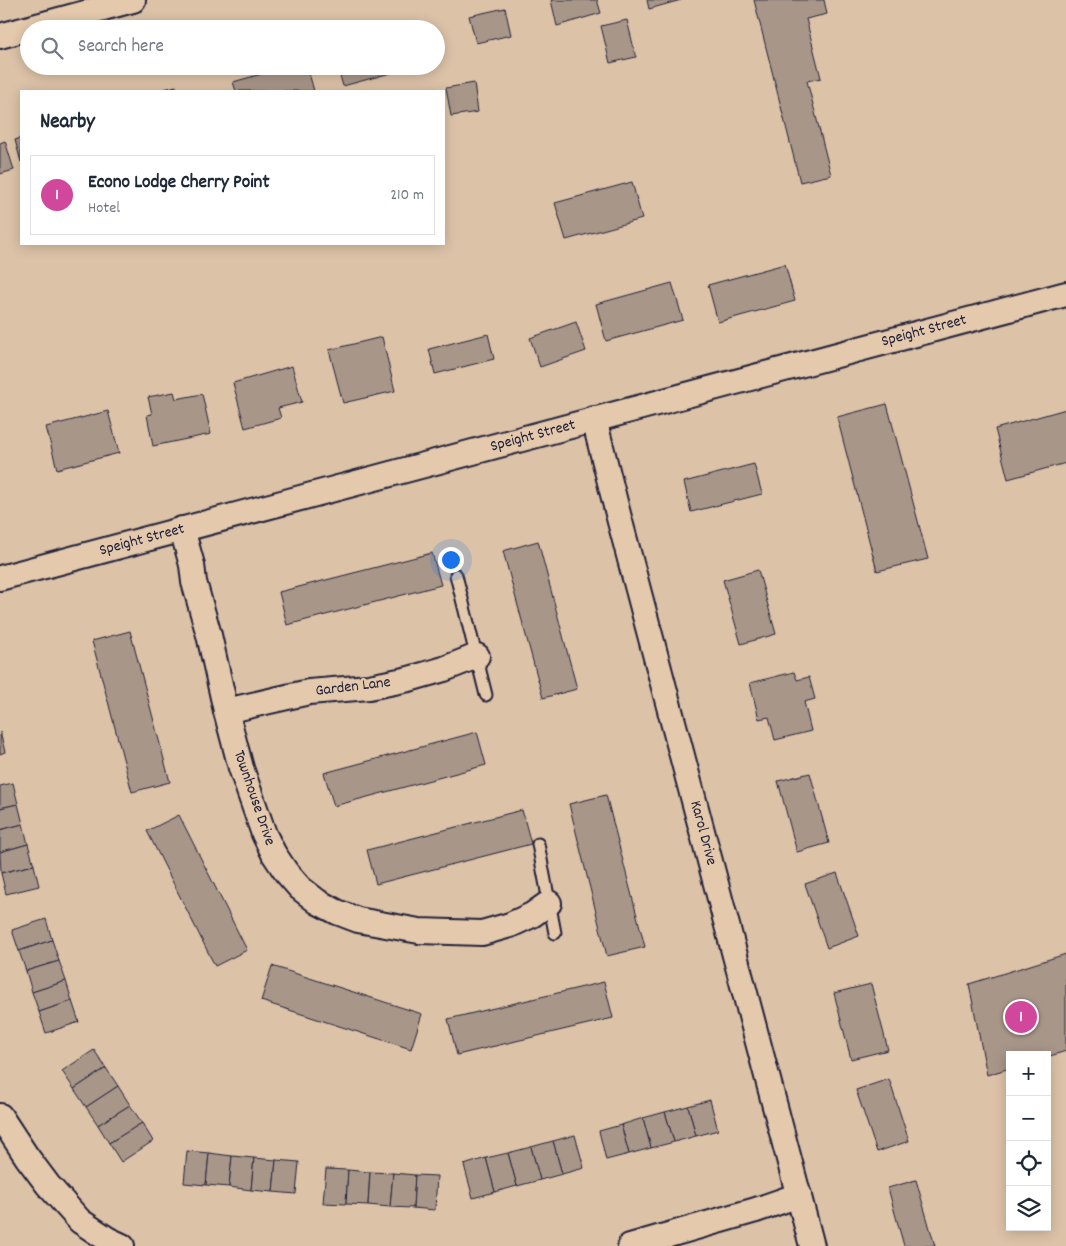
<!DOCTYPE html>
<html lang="en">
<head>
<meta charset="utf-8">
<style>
  body { margin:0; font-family:Dekko,sans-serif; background:#f2f2f3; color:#1f2937 }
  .controls { position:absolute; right:15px; bottom:15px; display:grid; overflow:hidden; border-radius:0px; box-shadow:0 2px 12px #0003 }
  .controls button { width:45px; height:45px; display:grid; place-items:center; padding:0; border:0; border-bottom:1px solid #e0e1e3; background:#fff; color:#1f2937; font:25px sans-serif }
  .you { position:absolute; left:450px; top:559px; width:18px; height:18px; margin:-12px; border:4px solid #fff; border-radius:50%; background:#1a73e8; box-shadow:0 0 0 8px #1a73e833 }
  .badge { display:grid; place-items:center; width:32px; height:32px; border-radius:50%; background:#d1495b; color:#fff; font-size:16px; font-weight:700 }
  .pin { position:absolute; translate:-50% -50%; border:2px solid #fff; box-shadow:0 1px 5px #0006 }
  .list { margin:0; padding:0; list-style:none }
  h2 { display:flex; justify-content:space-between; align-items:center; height:65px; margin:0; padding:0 20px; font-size:21px }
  h2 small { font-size:16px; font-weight:400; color:#747a83 }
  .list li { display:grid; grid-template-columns:32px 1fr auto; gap:15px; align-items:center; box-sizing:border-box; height:80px; margin:0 10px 10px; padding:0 10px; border:1px solid #e0e1e3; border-radius:0px }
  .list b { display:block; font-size:19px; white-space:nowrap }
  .list p { margin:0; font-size:16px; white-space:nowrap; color:#747a83 }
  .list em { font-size:16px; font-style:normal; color:#747a83 }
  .icon { flex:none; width:28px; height:28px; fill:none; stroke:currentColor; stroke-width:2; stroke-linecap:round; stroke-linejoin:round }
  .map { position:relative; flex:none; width:1066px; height:1246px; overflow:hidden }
  .search { position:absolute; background:#fff; box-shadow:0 2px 12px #0003; left:20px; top:20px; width:425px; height:55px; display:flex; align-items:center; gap:12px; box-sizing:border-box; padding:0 18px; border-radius:28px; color:#747a83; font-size:19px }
  .panel { position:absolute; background:#fff; box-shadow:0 2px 12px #0003; left:20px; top:90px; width:425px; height:155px; border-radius:0px }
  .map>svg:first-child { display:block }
  .building { fill:#a89689; stroke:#22223b }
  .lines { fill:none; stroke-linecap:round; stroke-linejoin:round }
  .service-casing { stroke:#22223b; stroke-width:15 }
  .minor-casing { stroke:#22223b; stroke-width:28 }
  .service { stroke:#e4c9ac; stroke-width:11 }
  .minor { stroke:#e4c9ac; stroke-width:24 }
  .labels { text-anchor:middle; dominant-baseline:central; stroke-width:4.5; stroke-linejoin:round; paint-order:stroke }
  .street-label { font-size:16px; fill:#22223b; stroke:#e4c9ac }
</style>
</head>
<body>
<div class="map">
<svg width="1066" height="1246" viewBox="0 0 1066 1246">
  <rect width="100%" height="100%" fill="#dcc2a7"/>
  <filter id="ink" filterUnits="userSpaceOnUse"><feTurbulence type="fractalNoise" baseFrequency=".02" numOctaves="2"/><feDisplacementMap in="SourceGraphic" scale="10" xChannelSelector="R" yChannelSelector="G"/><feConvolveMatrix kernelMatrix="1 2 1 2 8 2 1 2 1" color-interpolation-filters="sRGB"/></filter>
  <g filter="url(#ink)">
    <g class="building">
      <polygon points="551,0 597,0 601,13 557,26"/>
      <polygon points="647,0 681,0 649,9"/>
      <polygon points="754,0 824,0 827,14 806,19 821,78 807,81 831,175 800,182"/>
      <polygon points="505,8 511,35 476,43 469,16"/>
      <polygon points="627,20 636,57 610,63 601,26"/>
      <polygon points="290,66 307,66 314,91 236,91 233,82"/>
      <polygon points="337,66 409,66 409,68 343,86"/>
      <polygon points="474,83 478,112 451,116 446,88"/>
      <polygon points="176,86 177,91 156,91"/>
      <polygon points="21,138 21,162 15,140"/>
      <polygon points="5,141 14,170 0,174 0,143"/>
      <polygon points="632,182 642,219 566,240 555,203"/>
      <polygon points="785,264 795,301 718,322 708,285"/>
      <polygon points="672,283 683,320 606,341 596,304"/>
      <polygon points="576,322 586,351 540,367 530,338"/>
      <polygon points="488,334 494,359 435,374 429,349"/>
      <polygon points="382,337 395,391 343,403 329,350"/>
      <polygon points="292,366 302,402 278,408 281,418 245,428 233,383"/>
      <polygon points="174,392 176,399 202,394 211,434 153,446 147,415 152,414 148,397"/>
      <polygon points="887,404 928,559 877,571 837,417"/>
      <polygon points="1066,409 1066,463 1008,479 995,429"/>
      <polygon points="108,411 119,453 57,469 46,427"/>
      <polygon points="754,464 762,494 691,512 684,482"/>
      <polygon points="538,541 577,689 543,698 503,551"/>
      <polygon points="432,553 441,585 287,625 279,592"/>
      <polygon points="758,570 776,634 741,644 723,580"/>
      <polygon points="130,631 170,782 132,792 92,641"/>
      <polygon points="794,672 797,680 809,677 815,699 804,702 811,731 775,740 769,717 759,719 750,683"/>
      <polygon points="0,732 5,752 0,754"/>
      <polygon points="477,732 486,765 334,806 324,773"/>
      <polygon points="810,773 829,843 797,852 778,781"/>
      <polygon points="13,783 18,804 0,808 0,786"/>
      <polygon points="606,795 645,947 607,956 569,804"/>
      <polygon points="18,804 23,824 0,830 0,808"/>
      <polygon points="522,810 531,844 376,884 367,850"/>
      <polygon points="179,815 247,950 215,966 147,831"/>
      <polygon points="23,824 28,844 0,852 0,830"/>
      <polygon points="28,844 34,865 1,873 0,852"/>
      <polygon points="34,865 39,886 6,894 1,873"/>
      <polygon points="837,873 859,936 827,948 805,884"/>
      <polygon points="46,919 52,940 19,951 12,930"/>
      <polygon points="52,940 59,961 26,971 19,951"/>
      <polygon points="1066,954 1066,1051 1047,1057 1047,1055 1010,1055 1010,1068 987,1075 969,984"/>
      <polygon points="59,961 66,981 32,992 26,971"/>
      <polygon points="272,966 422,1014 411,1049 261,1001"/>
      <polygon points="66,981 72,1001 39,1012 32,992"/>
      <polygon points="604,982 613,1018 457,1055 448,1019"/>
      <polygon points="871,984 888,1050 851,1059 834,993"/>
      <polygon points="72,1001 79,1022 46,1033 39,1012"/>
      <polygon points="94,1050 106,1068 74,1089 62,1071"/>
      <polygon points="106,1068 118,1086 86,1107 74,1089"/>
      <polygon points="889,1079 909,1141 877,1152 856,1090"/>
      <polygon points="118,1086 130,1105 98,1125 86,1107"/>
      <polygon points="710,1100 718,1130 696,1136 688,1106"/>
      <polygon points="130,1105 142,1123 109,1143 98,1125"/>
      <polygon points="688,1106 696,1136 674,1142 665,1112"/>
      <polygon points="665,1112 674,1142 651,1148 643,1118"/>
      <polygon points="643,1118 651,1148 629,1154 621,1125"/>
      <polygon points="142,1123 153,1141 121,1162 109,1143"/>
      <polygon points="621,1125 629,1154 606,1160 599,1131"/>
      <polygon points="575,1135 584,1168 562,1174 553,1141"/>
      <polygon points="553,1141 562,1174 540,1180 531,1147"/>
      <polygon points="531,1147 540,1180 517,1186 508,1153"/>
      <polygon points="187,1151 209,1153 206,1185 184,1183"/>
      <polygon points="209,1153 232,1156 229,1187 206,1185"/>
      <polygon points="508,1153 517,1186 495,1192 486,1158"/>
      <polygon points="232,1156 254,1158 251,1190 229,1187"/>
      <polygon points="254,1158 276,1160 273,1192 251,1190"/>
      <polygon points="486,1158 495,1192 473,1198 464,1165"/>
      <polygon points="276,1160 299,1162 296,1194 273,1192"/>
      <polygon points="326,1169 348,1170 346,1204 323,1203"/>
      <polygon points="348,1170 370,1172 368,1205 346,1204"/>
      <polygon points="370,1172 393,1173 390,1207 368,1205"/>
      <polygon points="393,1173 415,1175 413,1208 390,1207"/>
      <polygon points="415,1175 437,1176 435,1210 413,1208"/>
      <polygon points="916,1180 935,1246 904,1246 888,1188"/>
    </g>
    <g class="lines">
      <defs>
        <g id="service">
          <polyline points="456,575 486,695"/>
          <polyline points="538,844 555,933"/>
        </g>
        <g id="minor">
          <polyline points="0,36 133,0"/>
          <polyline points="594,419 618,514 812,1246"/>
          <polyline points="182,529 192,565 194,582 209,635 226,711 241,768 264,834 274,854 286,872 300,888 318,902 337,912 358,920 419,931 482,933 510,925 532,915 549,903"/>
          <polyline points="0,578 1066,294"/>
          <polyline points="226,711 309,692 369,687 409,679 444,669 477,656"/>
          <polyline points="0,1116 27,1157 48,1185 80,1221 107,1239 122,1246"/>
          <polyline points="630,1246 756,1210 799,1195"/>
        </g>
      </defs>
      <use href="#service" class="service-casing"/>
      <use href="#minor" class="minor-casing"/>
      <use href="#service" class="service"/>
      <use href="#minor" class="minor"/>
    </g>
  </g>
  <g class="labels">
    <g class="street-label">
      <text transform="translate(924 331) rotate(-15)">Speight Street</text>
      <text transform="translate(533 436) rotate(-15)">Speight Street</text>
      <text transform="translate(142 540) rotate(-15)">Speight Street</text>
      <text transform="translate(353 687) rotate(-7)">Garden Lane</text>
      <text transform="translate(254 798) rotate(71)">Townhouse Drive</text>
      <text transform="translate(703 833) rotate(75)">Karol Drive</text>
    </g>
  </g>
</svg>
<div class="controls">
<button>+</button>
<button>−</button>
<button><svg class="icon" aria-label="locate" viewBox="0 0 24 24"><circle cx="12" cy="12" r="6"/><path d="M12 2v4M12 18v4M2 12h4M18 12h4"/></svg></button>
<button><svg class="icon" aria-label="layers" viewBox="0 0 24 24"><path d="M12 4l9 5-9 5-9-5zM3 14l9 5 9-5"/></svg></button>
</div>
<div class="you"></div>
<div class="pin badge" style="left:1021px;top:1017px;background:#d1479c">1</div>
<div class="search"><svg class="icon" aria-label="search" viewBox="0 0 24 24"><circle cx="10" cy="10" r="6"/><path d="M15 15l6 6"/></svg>Search here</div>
<section class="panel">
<h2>Nearby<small></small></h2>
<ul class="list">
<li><span class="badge" style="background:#d1479c">1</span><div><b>Econo Lodge Cherry Point</b><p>Hotel</p></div><em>210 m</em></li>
</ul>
</section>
</div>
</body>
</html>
